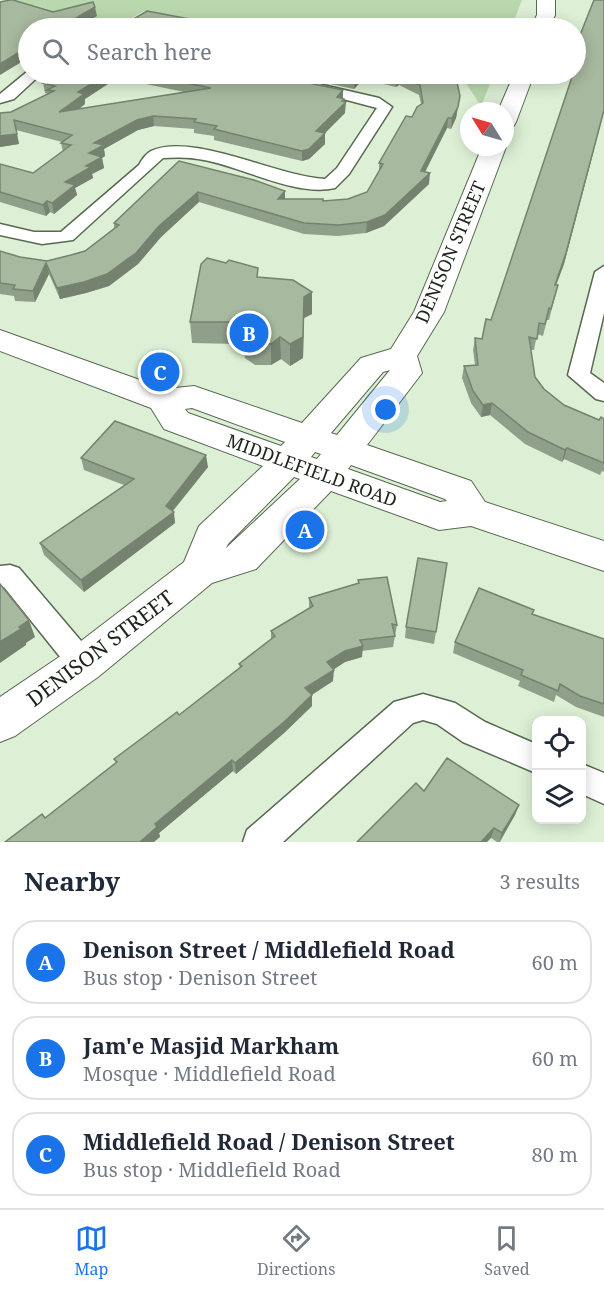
<!DOCTYPE html>
<html lang="en">
<head>
<meta charset="utf-8">
<style>
  body { margin:0; font-family:"Noto Serif",serif; background:#f6f6f7; color:#1f2937 }
  .controls { position:absolute; right:18px; bottom:18px; display:grid; overflow:hidden; border-radius:12px; box-shadow:0 3px 15px #0003 }
  .controls button { width:54px; height:54px; display:grid; place-items:center; padding:0; border:0; border-bottom:2px solid #e0e1e3; background:#fff; color:#1f2937; font:30px sans-serif }
  .compass { position:absolute; left:460px; top:102px; width:54px; height:54px; border-radius:50%; background:#fff; box-shadow:0 3px 15px #0003; rotate:307deg }
  .you { position:absolute; left:386px; top:410px; width:21px; height:21px; margin:-15px; border:4px solid #fff; border-radius:50%; background:#1a73e8; box-shadow:0 0 0 9px #1a73e833 }
  .badge { display:grid; place-items:center; width:39px; height:39px; border-radius:50%; background:#1a73e8; color:#fff; font-size:20px; font-weight:700 }
  .pin { position:absolute; translate:-50% -50%; border:3px solid #fff; box-shadow:0 2px 6px #0006 }
  .list { margin:0; padding:0; list-style:none }
  h2 { display:flex; justify-content:space-between; align-items:center; height:78px; margin:0; padding:0 24px; font-size:26px }
  h2 small { font-size:20px; font-weight:400; color:#747a83 }
  .list li { display:grid; grid-template-columns:39px 1fr auto; gap:18px; align-items:center; box-sizing:border-box; height:84px; margin:0 12px 12px; padding:0 12px; border:2px solid #e0e1e3; border-radius:24px }
  .list b { display:block; font-size:22px; white-space:nowrap }
  .list p { margin:0; font-size:20px; white-space:nowrap; color:#747a83 }
  .list em { font-size:20px; font-style:normal; color:#747a83 }
  .icon { flex:none; width:33px; height:33px; fill:none; stroke:currentColor; stroke-width:2; stroke-linecap:round; stroke-linejoin:round }
  .map { position:relative; flex:none; width:604px; height:842px; overflow:hidden }
  .search { position:absolute; background:#fff; box-shadow:0 3px 15px #0003; left:18px; right:18px; top:18px; height:66px; display:flex; align-items:center; gap:15px; box-sizing:border-box; padding:0 21px; border-radius:33px; color:#747a83; font-size:22px }
  .sheet { height:366px; background:#fff }
  nav { display:flex; justify-content:space-around; align-items:center; box-sizing:border-box; height:84px; border-top:2px solid #e0e1e3; background:#fff; font-size:16px; color:#747a83 }
  nav a { display:grid; justify-items:center; gap:3px }
  nav .on { color:#1a73e8 }
  .map>svg:first-child { display:block }
  .green { fill:#bad8ae }
  .lines { fill:none; stroke-linecap:round; stroke-linejoin:round }
  .street-casing { stroke:#586951; stroke-width:3 }
  .secondary-casing { stroke:#586951; stroke-width:2 }
  .street { fill:#fff; fill-rule:evenodd }
  .secondary { fill:#fff; fill-rule:evenodd }
  .wall { fill:#909f89; fill-rule:evenodd }
  .shaded-wall { fill:#75826f }
  .building { fill:#a7b99f; stroke:#75826f; stroke-width:1.5 }
  .labels { text-anchor:middle; dominant-baseline:central; stroke-width:5; stroke-linejoin:round; paint-order:stroke }
  .street-label { font-size:18px; fill:#1d241a; stroke:#fff }
  .near-street-label { font-size:21px; fill:#1d241a; stroke:#fff }
</style>
</head>
<body>
<div class="map">
<svg width="604" height="842" viewBox="0 0 604 842">
  <rect width="100%" height="100%" fill="#ddf0d5"/>
  <g class="green">
    <polygon points="12,0 522,0 511,28 233,28 144,11 114,28 10,1"/>
    <polygon points="457,74 494,74 481,106 460,74"/>
  </g>
  <g class="lines">
    <defs>
      <g id="street">
        <polygon points="28,71 41,74 14,99 0,103 0,94"/>
        <path d="M314,83L379,98L392,107L349,174L335,188C296,197 243,167 204,160C191,157 177,157 163,158L73,240L42,244L0,235V224L34,232H61L139,165C142,159 146,154 151,151C193,132 278,177 325,179L337,168L377,108L309,90L307,87L309,84Z"/>
        <polygon points="604,266 604,313 590,373 604,383 604,401 596,399 568,375 595,272"/>
        <polygon points="10,565 19,568 93,655 97,664 93,673 83,676 73,673 4,587 0,588 0,566"/>
        <polygon points="423,694 455,703 485,722 536,744 536,773 463,742 437,724 423,720 413,723 283,842 243,842 247,830 394,702"/>
        <polygon points="582,764 604,773 604,804 582,794"/>
      </g>
      <g id="secondary">
        <polygon points="537,0 555,0 555,15 549,28 530,28 537,15"/>
        <polygon points="514,74 534,74 516,122 513,127 505,129 505,111 498,111"/>
        <path d="M505,146L506,147L444,312L417,356L422,373L367,445L471,481L485,502L604,541V571L471,526L439,530L331,491L256,569L212,583L98,677L15,736L0,742V697L68,651L184,562L199,526L263,466L164,429L151,408L0,351V330L165,389L194,386L302,423L361,358L391,349L414,312L482,147ZM390,370L337,435L331,433L383,372ZM192,408L285,442L281,446L188,413L185,409ZM315,452L321,454L317,459L311,457ZM351,465L445,499L447,501L440,502L348,469ZM294,477L300,479L226,548L228,544Z"/>
      </g>
    </defs>
    <use href="#street" class="street-casing"/>
    <use href="#secondary" class="secondary-casing"/>
    <use href="#street" class="street"/>
    <use href="#secondary" class="secondary"/>
  </g>
  <g class="wall">
    <polygon points="594,0 604,111 564,264 556,285 558,285 549,320 547,320 543,336 537,334 534,350 531,350 535,377 544,389 564,405 599,420 604,419 604,472 602,471 600,475 564,459 562,462 525,444 490,415 481,417 471,403 462,378 464,366 475,365 473,350 475,338 482,339 491,320 573,74 578,55 576,55 576,45"/>
    <path d="M59,74H442L460,96L456,118L451,129L447,128L425,172L429,184L384,226L366,233L338,236L304,234L199,202L161,237L138,264L109,286L86,293L60,299L49,274L35,302L15,301L14,296L0,294V251L20,257L47,261L71,255L85,251L114,228V223L179,161L285,191V199L323,201L348,199L367,192L379,172V163L421,104L419,95L399,85L396,87L367,80V75L354,89L298,77L269,74L344,99L345,113L325,133V144L309,159L302,161L214,140V136L194,133V129L154,126L138,130L104,149L105,156L102,158L104,168L92,174L93,178L75,188L77,195L54,214L50,212L46,216L0,202V164L33,173L63,152L61,143L62,142L16,130L19,144L0,147V113L11,112L48,94L45,93L43,83ZM117,78L184,92L79,109L85,104V99Z"/>
    <polygon points="259,277 312,292 312,314 304,318 303,358 290,366 281,359 271,365 255,365 245,358 244,352 236,352 236,344 192,343 190,322"/>
    <polygon points="81,458 208,467 173,511 175,523 84,592 44,555 40,543 124,485 84,470"/>
    <polygon points="447,563 434,644 405,638 406,627"/>
    <polygon points="358,580 397,625 393,647 362,651 362,657 345,662 333,669 333,681 312,695 312,706 284,733 236,774 233,771 159,833 160,837 45,818 116,763 114,759 179,715 240,668 239,664 271,639 271,631 309,608 309,598 358,583"/>
    <polygon points="532,614 604,639 604,717 576,707 556,695 554,702 518,686 520,681 453,653 455,642"/>
    <polygon points="424,791 519,805 515,815 500,842 497,842"/>
  </g>
  <g class="shaded-wall">
    <polygon points="95,7 97,16 77,28 59,28"/>
    <polygon points="28,47 28,58 0,75 0,64"/>
    <polygon points="107,74 116,74 117,78 85,99 85,104 61,122 59,112 78,92"/>
    <polygon points="360,74 367,74 367,75 354,89 354,79"/>
    <polygon points="399,75 399,85 396,87 397,77"/>
    <polygon points="343,90 343,100 344,99 344,104 346,102 345,113 316,142 316,131 337,97"/>
    <polygon points="460,96 456,118 451,129 452,118"/>
    <polygon points="604,111 564,264 552,296 555,285"/>
    <polygon points="153,116 154,126 138,130 104,149 105,156 102,158 104,168 92,174 93,178 75,188 77,195 54,214 52,203 65,182 89,153 94,143 137,120"/>
    <polygon points="448,118 447,128 420,182 421,171"/>
    <polygon points="325,133 325,144 309,159 302,161 302,151"/>
    <polygon points="17,134 19,144 0,147 0,136"/>
    <polygon points="430,173 429,184 384,226 366,233 367,222"/>
    <polygon points="285,191 285,202 278,199"/>
    <polygon points="198,192 199,202 161,237 138,264 109,286 86,293 60,299 57,288 159,226"/>
    <polygon points="47,201 50,212 46,216 43,205"/>
    <polygon points="46,263 49,274 35,302 33,291"/>
    <polygon points="312,292 312,314 304,318 303,358 290,366 290,344 304,297"/>
    <polygon points="280,337 281,359 271,365 271,344"/>
    <polygon points="492,403 490,415 481,417 483,405"/>
    <polygon points="567,448 564,459 562,462 565,450"/>
    <polygon points="206,455 208,467 170,514 174,512 175,523 84,592 81,580 166,506"/>
    <polygon points="29,620 35,637 26,643 26,645 0,663 0,642 19,627"/>
    <polygon points="363,646 362,657 345,662 327,674 327,662 345,651"/>
    <polygon points="334,670 333,681 305,699 305,688"/>
    <polygon points="312,695 312,706 284,733 236,774 235,763"/>
    <polygon points="232,760 233,771 159,833 160,837 154,842 140,842 155,824"/>
    <polygon points="519,805 515,815 499,842 502,833"/>
    <polygon points="494,828 491,838 487,842 481,842"/>
  </g>
  <g class="building">
    <polygon points="10,0 13,0 53,12 93,2 95,7 59,28 28,28 28,47 0,64 0,2"/>
    <polygon points="594,0 604,0 604,110 566,253 555,285 558,285 551,309 549,308 545,324 539,323 537,339 529,337 535,377 544,389 564,405 599,420 601,417 604,419 604,463 567,448 565,450 528,432 492,403 483,405 473,391 464,366 478,365 475,338 482,339 486,319 491,320 573,74 576,74 576,65 581,45 576,45"/>
    <polygon points="147,11 237,28 118,28"/>
    <polygon points="59,74 107,74 78,92 84,94 59,112 211,88 143,74 265,74 343,90 337,97 344,99 342,101 346,102 316,131 325,133 309,149 302,151 214,129 217,126 194,122 196,119 153,116 137,120 94,143 104,145 89,153 102,157 86,166 91,167 65,182 75,185 52,203 47,201 43,205 0,192 0,164 33,173 71,145 61,143 72,135 14,120 17,134 0,136 0,113 11,112 54,91 47,90 55,86 43,83"/>
    <polygon points="327,74 360,74 354,79"/>
    <polygon points="381,74 442,74 457,82 460,96 458,107 452,118 448,118 421,171 430,173 385,215 367,222 339,225 304,223 198,192 159,226 136,253 107,274 84,282 57,288 46,263 33,291 13,289 15,285 0,283 0,251 20,257 47,261 71,255 85,251 119,225 114,223 179,161 254,180 285,191 278,199 323,199 323,201 348,199 367,192 383,164 379,163 406,116 412,117 417,107 423,103 420,85 399,75 397,77"/>
    <polygon points="207,258 226,263 229,260 258,268 257,277 293,280 312,292 304,297 303,337 290,344 280,337 271,344 254,343 244,336 243,331 235,330 236,322 190,322 201,264"/>
    <polygon points="115,421 206,455 166,506 174,512 81,580 40,543 134,479 81,458"/>
    <polygon points="418,558 447,563 436,632 406,627"/>
    <polygon points="387,577 397,625 392,624 395,636 360,640 363,646 345,651 327,662 334,670 305,688 312,695 284,722 235,763 232,760 155,824 157,827 140,842 5,842 42,814 45,818 117,762 114,759 177,712 179,715 242,666 239,664 275,636 271,631 313,606 309,598 359,583 358,580"/>
    <polygon points="0,584 29,620 19,627 21,629 0,642"/>
    <polygon points="479,588 534,610 532,614 604,639 604,704 580,696 560,684 558,691 521,675 523,670 455,642"/>
    <polygon points="447,758 519,805 502,833 494,828 481,842 357,842 416,783 424,791"/>
  </g>
  <g class="labels">
    <g class="street-label">
      <text transform="translate(450 252) rotate(-67)">DENISON STREET</text>
      <text transform="translate(312 470) rotate(20)">MIDDLEFIELD ROAD</text>
    </g>
    <g class="near-street-label">
      <text transform="translate(100 648) rotate(-37)">DENISON STREET</text>
    </g>
  </g>
</svg>
<div class="controls">
<button><svg class="icon" aria-label="locate" viewBox="0 0 24 24"><circle cx="12" cy="12" r="6"/><path d="M12 2v4M12 18v4M2 12h4M18 12h4"/></svg></button>
<button><svg class="icon" aria-label="layers" viewBox="0 0 24 24"><path d="M12 4l9 5-9 5-9-5zM3 14l9 5 9-5"/></svg></button>
</div>
<svg class="compass" viewBox="-18 -18 36 36"><path d="M0-13l5 13h-10z" fill="#e53935"/><path d="M0 13l5-13h-10z" fill="#747a83"/></svg>
<div class="you"></div>
<div class="pin badge" style="left:305px;top:530px">A</div>
<div class="pin badge" style="left:249px;top:333px">B</div>
<div class="pin badge" style="left:160px;top:372px">C</div>
<div class="search"><svg class="icon" aria-label="search" viewBox="0 0 24 24"><circle cx="10" cy="10" r="6"/><path d="M15 15l6 6"/></svg>Search here</div>
</div>
<section class="sheet">
<h2>Nearby<small>3 results</small></h2>
<ul class="list">
<li><span class="badge">A</span><div><b>Denison Street / Middlefield Road</b><p>Bus stop · Denison Street</p></div><em>60 m</em></li>
<li><span class="badge">B</span><div><b>Jam'e Masjid Markham</b><p>Mosque · Middlefield Road</p></div><em>60 m</em></li>
<li><span class="badge">C</span><div><b>Middlefield Road / Denison Street</b><p>Bus stop · Middlefield Road</p></div><em>80 m</em></li>
</ul>
</section>
<nav>
<a class="on"><svg class="icon" aria-label="map" viewBox="0 0 24 24"><path d="M3 6l6-2 6 2 6-2v14l-6 2-6-2-6 2zM9 4v14M15 6v14"/></svg>Map</a>
<a><svg class="icon" aria-label="directions" viewBox="0 0 24 24"><path d="M12 3l9 9-9 9-9-9zM9 14v-3h6M13 9l2 2-2 2"/></svg>Directions</a>
<a><svg class="icon" aria-label="saved" viewBox="0 0 24 24"><path d="M7 4h10v16l-5-4-5 4z"/></svg>Saved</a>
</nav>
</body>
</html>
